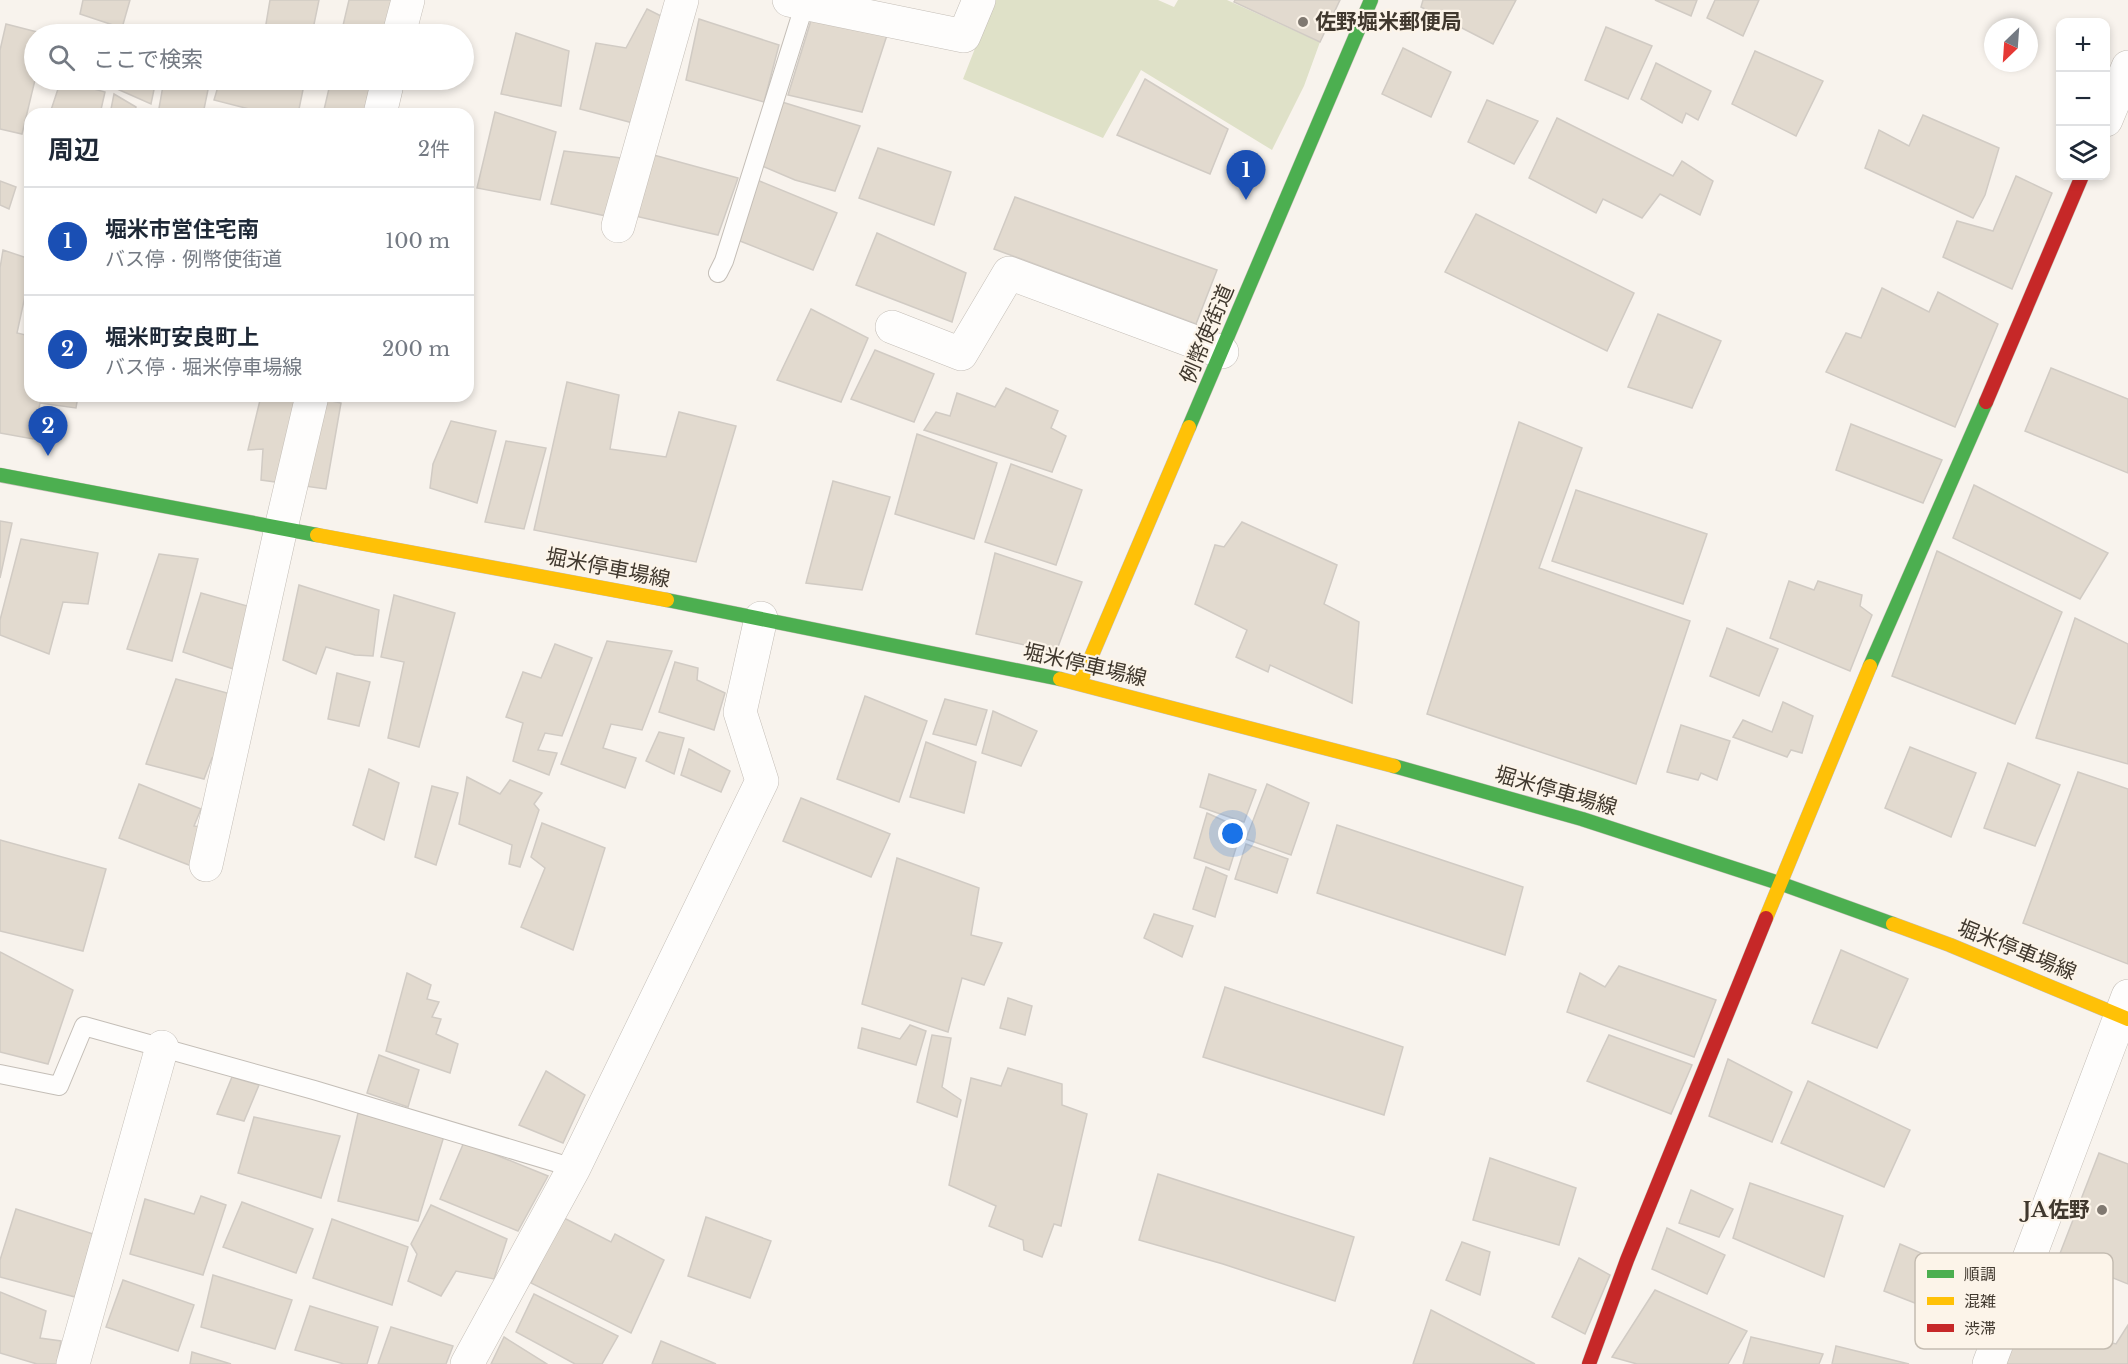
<!DOCTYPE html>
<html lang="ja">
<head>
<meta charset="utf-8">
<style>
  body { margin:0; font-family:"Libre Baskerville","Noto Sans JP",serif; background:#f2f2f3; color:#1f2937 }
  .controls { position:absolute; right:18px; top:18px; display:grid; overflow:hidden; border-radius:12px; box-shadow:0 3px 9px #0003 }
  .controls button { width:54px; height:54px; display:grid; place-items:center; padding:0; border:0; border-bottom:2px solid #e0e1e3; background:#fff; color:#1f2937; font:30px sans-serif }
  .compass { position:absolute; left:1984px; top:18px; width:54px; height:54px; border-radius:50%; background:#fff; box-shadow:0 3px 9px #0003; rotate:205deg }
  .you { position:absolute; left:1233px; top:834px; width:21px; height:21px; margin:-15px; border:4px solid #fff; border-radius:50%; background:#1a73e8; box-shadow:0 0 0 9px #1a73e833 }
  .badge { display:grid; place-items:center; width:39px; height:39px; border-radius:50%; background:#ea580c; color:#fff; font-size:20px; font-weight:700 }
  .pin { position:absolute; translate:-50% -50px; filter:drop-shadow(0 2px 3px #0008) }
  .pin::after { content:''; position:absolute; top:32px; width:21px; height:18px; background:inherit; clip-path:polygon(0 0,100% 0,50% 100%) }
  .list { margin:0; padding:0; list-style:none }
  h2 { display:flex; justify-content:space-between; align-items:center; height:78px; margin:0; padding:0 24px; font-size:26px }
  h2 small { font-size:20px; font-weight:400; color:#747a83 }
  .list li { display:grid; grid-template-columns:39px 1fr auto; gap:18px; align-items:center; box-sizing:border-box; height:108px; padding:0 24px; border-top:2px solid #e0e1e3 }
  .list b { display:block; font-size:22px; white-space:nowrap }
  .list p { margin:0; font-size:20px; white-space:nowrap; color:#747a83 }
  .list em { font-size:20px; font-style:normal; color:#747a83 }
  .icon { flex:none; width:33px; height:33px; fill:none; stroke:currentColor; stroke-width:2; stroke-linecap:round; stroke-linejoin:round }
  .map { position:relative; flex:none; width:2128px; height:1364px; overflow:hidden }
  .search { position:absolute; background:#fff; box-shadow:0 3px 9px #0003; left:24px; top:24px; width:450px; height:66px; display:flex; align-items:center; gap:15px; box-sizing:border-box; padding:0 21px; border-radius:33px; color:#747a83; font-size:22px }
  .panel { position:absolute; background:#fff; box-shadow:0 3px 9px #0003; left:24px; top:108px; width:450px; height:294px; border-radius:18px }
  .map>svg:first-child { display:block }
  .green { fill:#dfe1c8 }
  .building { fill:#e2dacf; stroke:#d1cbc4; stroke-width:1.5 }
  .lines { fill:none; stroke-linecap:round; stroke-linejoin:round }
  .lane-casing { stroke:#c4beb7; stroke-width:20 }
  .street-casing { stroke:#c4beb7; stroke-width:34 }
  .fast-casing { stroke:#c4beb7; stroke-width:15 }
  .slow-casing { stroke:#c4beb7; stroke-width:15 }
  .jam-casing { stroke:#c4beb7; stroke-width:15 }
  .lane { stroke:#fefdfc; stroke-width:18 }
  .street { stroke:#fefdfc; stroke-width:33 }
  .fast { stroke:#4caf50; stroke-width:14 }
  .slow { stroke:#ffc107; stroke-width:14 }
  .jam { stroke:#c62828; stroke-width:14 }
  .poi-dot { fill:#807971; stroke:#fcf4e9; stroke-width:2 }
  .labels { text-anchor:middle; dominant-baseline:central; stroke-width:4.5; stroke-linejoin:round; paint-order:stroke }
  .poi-label { font-size:21px; font-weight:bold; fill:#40382e; stroke:#fcf4e9; text-anchor:start }
  .street-label { font-size:21px; fill:#40382e; stroke:#fcf4e9 }
  .key { fill:#fcf4e9; stroke:#c4bcb1; stroke-width:1.5 }
  .key-label { font-size:16px; fill:#40382e }
</style>
</head>
<body>
<div class="map">
<svg width="2128" height="1364" viewBox="0 0 2128 1364">
  <rect width="100%" height="100%" fill="#f8f3ed"/>
  <polygon class="green" points="994,0 1158,0 1174,7 1178,0 1227,0 1320,42 1304,86 1272,150 1141,70 1103,138 963,79"/>
  <g class="building">
    <polygon points="83,0 130,0 122,28 80,14"/>
    <polygon points="270,0 319,0 312,34 283,34 265,30"/>
    <polygon points="349,0 411,0 412,34 341,34"/>
    <polygon points="1235,0 1340,0 1320,42 1234,2"/>
    <polygon points="1423,0 1516,0 1493,44 1421,7"/>
    <polygon points="1655,0 1697,0 1691,16"/>
    <polygon points="1715,0 1759,0 1743,36 1707,18"/>
    <polygon points="647,9 661,16 633,123 580,109 596,43 626,48"/>
    <polygon points="813,14 888,32 862,112 788,95"/>
    <polygon points="699,19 779,45 764,102 686,80"/>
    <polygon points="6,24 45,34 34,34 35,80 22,134 0,129 0,50"/>
    <polygon points="75,25 113,34 73,34"/>
    <polygon points="137,25 156,34 134,34"/>
    <polygon points="1606,27 1652,46 1628,99 1585,80"/>
    <polygon points="516,33 569,51 561,106 501,94"/>
    <polygon points="1403,48 1451,72 1431,117 1382,94"/>
    <polygon points="1755,51 1823,81 1796,136 1732,104"/>
    <polygon points="1656,63 1711,91 1698,120 1686,113 1682,123 1641,99"/>
    <polygon points="1145,79 1228,129 1210,174 1117,135"/>
    <polygon points="61,80 105,92 100,114 50,113"/>
    <polygon points="118,80 156,80 151,104 115,88"/>
    <polygon points="164,80 210,80 203,114 158,114"/>
    <polygon points="220,80 305,80 298,114 269,114 214,100"/>
    <polygon points="331,80 401,80 393,114 323,114"/>
    <polygon points="114,94 136,107 135,114 110,114"/>
    <polygon points="1487,100 1538,121 1514,164 1468,142"/>
    <polygon points="782,102 860,126 835,191 795,180 762,166"/>
    <polygon points="495,112 556,132 540,200 477,188"/>
    <polygon points="1923,115 1999,148 1985,195 1973,218 1865,168 1879,130 1909,146"/>
    <polygon points="1557,118 1673,176 1682,161 1713,181 1700,215 1660,194 1642,218 1603,199 1596,213 1529,178"/>
    <polygon points="878,148 951,172 934,225 859,198"/>
    <polygon points="564,151 621,158 606,216 551,204"/>
    <polygon points="650,154 738,178 718,235 635,216"/>
    <polygon points="2016,176 2052,193 2012,289 1943,257 1957,221 1993,231"/>
    <polygon points="757,180 837,213 813,270 740,241"/>
    <polygon points="0,181 16,187 9,209 0,205"/>
    <polygon points="1015,197 1217,270 1196,324 994,249"/>
    <polygon points="1476,214 1634,293 1607,351 1445,272"/>
    <polygon points="877,233 966,273 952,322 856,285"/>
    <polygon points="3,250 30,259 30,273 17,333 30,336 30,396 78,396 76,408 40,403 33,439 0,433 0,268"/>
    <polygon points="1882,288 1929,312 1938,292 1998,324 1955,427 1826,372 1846,333 1861,338"/>
    <polygon points="811,309 868,338 841,402 777,380"/>
    <polygon points="1658,314 1721,341 1692,408 1628,387"/>
    <polygon points="875,350 934,374 914,422 851,399"/>
    <polygon points="2051,368 2128,399 2128,473 2025,431"/>
    <polygon points="567,382 619,395 610,449 666,457 679,412 736,426 696,562 534,530"/>
    <polygon points="1006,388 1058,411 1051,428 1066,436 1052,472 924,430 936,412 950,416 957,393 995,407"/>
    <polygon points="261,396 274,398 274,396 308,396 341,403 326,489 261,480 263,449 248,450"/>
    <polygon points="451,421 496,431 477,503 430,488 433,464"/>
    <polygon points="1519,422 1582,448 1539,568 1690,621 1636,784 1427,714"/>
    <polygon points="1851,424 1942,460 1923,503 1836,470"/>
    <polygon points="917,434 997,463 974,539 895,514"/>
    <polygon points="506,441 546,448 524,529 485,522"/>
    <polygon points="1011,464 1082,490 1056,565 985,542"/>
    <polygon points="833,481 890,497 862,590 806,583"/>
    <polygon points="1974,485 2108,553 2080,599 1953,538"/>
    <polygon points="1576,490 1707,534 1683,604 1552,561"/>
    <polygon points="0,521 12,523 0,578"/>
    <polygon points="1242,522 1337,565 1324,604 1359,622 1352,703 1270,665 1268,672 1236,657 1247,630 1195,604 1215,545 1224,547"/>
    <polygon points="21,539 98,553 88,604 63,602 49,654 0,635 0,620"/>
    <polygon points="1937,551 2062,612 2015,724 1892,676"/>
    <polygon points="995,553 1082,582 1056,652 976,634"/>
    <polygon points="159,554 198,559 172,661 127,649"/>
    <polygon points="1789,581 1814,590 1818,581 1862,595 1860,606 1872,615 1850,671 1770,638"/>
    <polygon points="299,585 379,610 373,656 355,655 326,647 316,674 283,660"/>
    <polygon points="201,593 272,613 254,676 183,652"/>
    <polygon points="394,595 455,613 419,747 388,738 404,662 381,657"/>
    <polygon points="2075,618 2128,644 2128,764 2036,738"/>
    <polygon points="1727,628 1778,649 1759,696 1710,676"/>
    <polygon points="607,641 672,651 642,730 611,724 603,748 636,758 625,788 561,764"/>
    <polygon points="555,644 592,658 562,736 545,733 538,750 557,753 549,775 513,761 523,723 506,717 523,672 541,678"/>
    <polygon points="675,662 698,668 697,680 725,693 714,730 659,712"/>
    <polygon points="337,673 370,682 359,726 328,719"/>
    <polygon points="176,679 256,701 237,758 212,758 204,779 146,764"/>
    <polygon points="865,696 927,721 899,802 837,779"/>
    <polygon points="945,699 987,710 976,745 933,734"/>
    <polygon points="1783,702 1813,716 1802,753 1791,750 1787,757 1733,737 1743,720 1772,732"/>
    <polygon points="993,711 1037,731 1021,766 982,753"/>
    <polygon points="1681,725 1730,741 1717,780 1701,773 1698,780 1667,772"/>
    <polygon points="659,732 684,738 674,774 646,761"/>
    <polygon points="926,742 976,762 964,813 910,797"/>
    <polygon points="1910,747 1976,773 1951,837 1885,808"/>
    <polygon points="689,749 730,771 721,792 681,775"/>
    <polygon points="2008,763 2060,785 2035,846 1984,828"/>
    <polygon points="369,769 399,783 384,840 353,825"/>
    <polygon points="2078,772 2128,789 2128,964 2023,923"/>
    <polygon points="1209,774 1256,790 1244,822 1200,807"/>
    <polygon points="467,777 500,794 510,780 542,793 534,804 539,810 520,867 509,864 512,845 459,824"/>
    <polygon points="139,784 201,809 194,826 224,831 207,872 119,838"/>
    <polygon points="1267,784 1309,803 1291,855 1246,839"/>
    <polygon points="432,786 458,793 436,865 415,857"/>
    <polygon points="801,798 890,834 871,877 783,841"/>
    <polygon points="1207,813 1242,829 1229,870 1194,858"/>
    <polygon points="542,823 605,848 573,950 521,927 545,868 531,857"/>
    <polygon points="1337,825 1523,887 1505,955 1317,893"/>
    <polygon points="0,840 106,869 83,951 0,931"/>
    <polygon points="1246,844 1288,859 1277,893 1235,879"/>
    <polygon points="897,858 979,888 971,935 1002,943 984,985 962,978 948,1032 862,1004"/>
    <polygon points="1206,867 1227,876 1215,917 1193,909"/>
    <polygon points="1154,914 1193,926 1182,957 1144,938"/>
    <polygon points="1841,950 1908,979 1877,1048 1812,1023"/>
    <polygon points="0,952 73,990 48,1064 0,1052"/>
    <polygon points="1619,966 1716,1000 1694,1057 1567,1012 1580,973 1605,987"/>
    <polygon points="407,973 431,985 427,999 439,1002 432,1017 441,1019 436,1034 458,1044 450,1073 386,1051"/>
    <polygon points="1225,987 1403,1047 1384,1115 1203,1057"/>
    <polygon points="1008,998 1032,1006 1025,1035 1000,1028"/>
    <polygon points="910,1025 926,1031 916,1065 858,1048 862,1028 900,1039"/>
    <polygon points="932,1035 951,1038 942,1087 961,1100 957,1117 917,1102"/>
    <polygon points="1609,1035 1692,1065 1671,1114 1587,1081"/>
    <polygon points="379,1055 419,1070 408,1107 367,1093"/>
    <polygon points="1728,1059 1792,1092 1772,1142 1709,1116"/>
    <polygon points="1008,1068 1062,1084 1062,1105 1087,1114 1061,1226 1054,1224 1042,1257 1024,1250 1023,1240 989,1226 996,1206 949,1185 971,1078 1001,1086"/>
    <polygon points="546,1071 585,1095 563,1143 519,1125"/>
    <polygon points="232,1077 259,1085 244,1121 217,1114"/>
    <polygon points="1808,1081 1910,1130 1884,1187 1781,1143"/>
    <polygon points="358,1113 444,1136 418,1221 338,1201"/>
    <polygon points="254,1117 340,1136 321,1198 238,1173"/>
    <polygon points="464,1142 548,1176 518,1231 440,1199"/>
    <polygon points="2099,1153 2128,1164 2128,1284 2059,1256"/>
    <polygon points="1490,1158 1576,1188 1559,1245 1473,1220"/>
    <polygon points="1158,1174 1354,1237 1335,1301 1223,1264 1139,1240"/>
    <polygon points="1750,1183 1843,1216 1824,1277 1733,1238"/>
    <polygon points="1691,1190 1733,1209 1719,1237 1679,1223"/>
    <polygon points="201,1196 226,1205 203,1275 130,1254 145,1199 194,1214"/>
    <polygon points="242,1202 313,1229 296,1273 223,1247"/>
    <polygon points="431,1205 507,1239 494,1279 456,1271 441,1296 408,1281 417,1254 411,1244"/>
    <polygon points="16,1209 93,1234 75,1297 0,1277 0,1260"/>
    <polygon points="562,1217 611,1242 615,1234 664,1260 631,1333 531,1283"/>
    <polygon points="706,1217 771,1241 750,1298 688,1276"/>
    <polygon points="332,1219 408,1247 392,1305 313,1278"/>
    <polygon points="1667,1228 1725,1255 1707,1294 1652,1269"/>
    <polygon points="1462,1242 1490,1252 1480,1295 1446,1280"/>
    <polygon points="1900,1244 2009,1291 1992,1333 1884,1291"/>
    <polygon points="1579,1258 1610,1275 1585,1334 1552,1317"/>
    <polygon points="213,1275 292,1300 275,1349 201,1327"/>
    <polygon points="123,1280 194,1305 178,1351 106,1327"/>
    <polygon points="1655,1290 1747,1331 1728,1364 1637,1364 1612,1357"/>
    <polygon points="0,1292 46,1311 40,1338 61,1341 57,1364 37,1364 0,1353"/>
    <polygon points="534,1294 618,1336 602,1364 575,1364 516,1332"/>
    <polygon points="310,1306 378,1327 367,1364 344,1364 295,1350"/>
    <polygon points="1431,1310 1535,1364 1413,1364"/>
    <polygon points="2026,1311 2082,1335 2116,1344 2128,1325 2128,1364 2004,1364"/>
    <polygon points="391,1327 453,1346 446,1364 378,1364"/>
    <polygon points="504,1337 547,1364 491,1364"/>
    <polygon points="1751,1337 1823,1354 1819,1364 1743,1364"/>
    <polygon points="661,1341 716,1364 652,1364"/>
    <polygon points="1836,1346 1909,1364 1832,1364"/>
    <polygon points="192,1352 231,1364 190,1364"/>
  </g>
  <g class="lines">
    <defs>
      <g id="lane">
        <polyline points="718,273 724,261 805,3"/>
        <polyline points="0,1074 59,1086 84,1026 314,1090 574,1168"/>
      </g>
      <g id="street">
        <polyline points="789,0 964,36 979,0"/>
        <polyline points="399,34 408,0"/>
        <polyline points="380,114 388,80"/>
        <polyline points="2106,120 2128,67"/>
        <polyline points="618,226 682,0"/>
        <polyline points="892,327 961,354 1009,273 1222,352"/>
        <polyline points="206,865 281,528 312,396"/>
        <polyline points="73,1364 162,1047"/>
        <polyline points="467,1364 574,1168 762,781 740,712 761,618"/>
        <polyline points="1989,1364 2128,996"/>
      </g>
      <g id="fast">
        <polyline points="1189,427 1371,0"/>
        <polyline points="0,475 317,535"/>
        <polyline points="667,600 1060,679"/>
        <polyline points="1870,666 1986,402"/>
        <polyline points="1394,766 1582,819 1782,884 1893,924"/>
      </g>
      <g id="slow">
        <polyline points="317,535 667,600"/>
        <polyline points="1060,679 1394,766"/>
        <polyline points="1080,683 1189,427"/>
        <polyline points="1766,918 1870,666"/>
        <polyline points="1893,924 1950,945 2128,1019"/>
      </g>
      <g id="jam">
        <polyline points="1986,402 2082,176"/>
        <polyline points="1589,1364 1627,1260 1766,918"/>
      </g>
    </defs>
    <use href="#lane" class="lane-casing"/>
    <use href="#street" class="street-casing"/>
    <use href="#fast" class="fast-casing"/>
    <use href="#slow" class="slow-casing"/>
    <use href="#jam" class="jam-casing"/>
    <use href="#lane" class="lane"/>
    <use href="#street" class="street"/>
    <use href="#fast" class="fast"/>
    <use href="#slow" class="slow"/>
    <use href="#jam" class="jam"/>
  </g>
  <g class="poi-dot">
    <circle cx="1303" cy="22" r="6"/>
    <circle cx="2102" cy="1210" r="6"/>
  </g>
  <g class="labels">
    <g class="poi-label">
      <text x="1315" y="22">佐野堀米郵便局</text>
      <text x="2090" y="1210" text-anchor="end">JA佐野</text>
    </g>
    <g class="street-label">
      <text transform="translate(1207 334) rotate(-67)">例幣使街道</text>
      <text transform="translate(608 568) rotate(11)">堀米停車場線</text>
      <text transform="translate(1085 665) rotate(13)">堀米停車場線</text>
      <text transform="translate(1556 791) rotate(16)">堀米停車場線</text>
      <text transform="translate(2017 950) rotate(22)">堀米停車場線</text>
    </g>
  </g>
  <rect x="1915" y="1253" width="198" height="96" rx="9" class="key"/>
  <rect x="1927" y="1270" width="27" height="8" fill="#4caf50"/>
  <rect x="1927" y="1297" width="27" height="8" fill="#ffc107"/>
  <rect x="1927" y="1324" width="27" height="8" fill="#c62828"/>
  <g class="key-label">
    <text x="1964" y="1280">順調</text>
    <text x="1964" y="1307">混雑</text>
    <text x="1964" y="1334">渋滞</text>
  </g>
</svg>
<div class="controls">
<button>+</button>
<button>−</button>
<button><svg class="icon" aria-label="layers" viewBox="0 0 24 24"><path d="M12 4l9 5-9 5-9-5zM3 14l9 5 9-5"/></svg></button>
</div>
<svg class="compass" viewBox="-18 -18 36 36"><path d="M0-13l5 13h-10z" fill="#e53935"/><path d="M0 13l5-13h-10z" fill="#747a83"/></svg>
<div class="you"></div>
<div class="pin badge" style="left:1246px;top:200px;background:#1a4fb4">1</div>
<div class="pin badge" style="left:48px;top:456px;background:#1a4fb4">2</div>
<div class="search"><svg class="icon" aria-label="search" viewBox="0 0 24 24"><circle cx="10" cy="10" r="6"/><path d="M15 15l6 6"/></svg>ここで検索</div>
<section class="panel">
<h2>周辺<small>2件</small></h2>
<ul class="list">
<li><span class="badge" style="background:#1a4fb4">1</span><div><b>堀米市営住宅南</b><p>バス停 · 例幣使街道</p></div><em>100 m</em></li>
<li><span class="badge" style="background:#1a4fb4">2</span><div><b>堀米町安良町上</b><p>バス停 · 堀米停車場線</p></div><em>200 m</em></li>
</ul>
</section>
</div>
</body>
</html>
